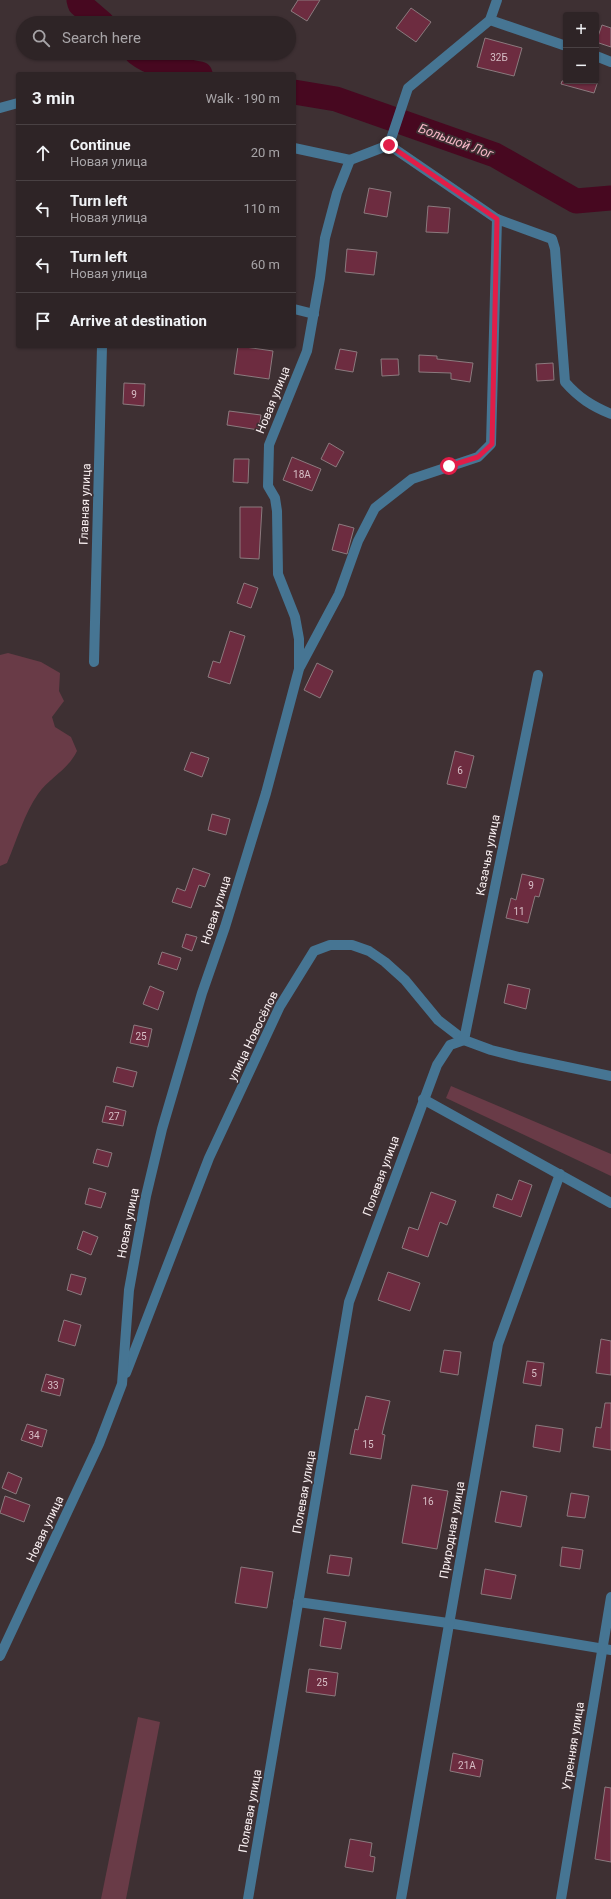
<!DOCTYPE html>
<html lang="en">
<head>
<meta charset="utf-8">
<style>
  body { margin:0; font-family:Roboto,sans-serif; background:#3a3032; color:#f1f3f6 }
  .controls { position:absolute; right:12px; top:12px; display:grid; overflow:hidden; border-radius:4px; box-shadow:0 1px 3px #0004 }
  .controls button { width:36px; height:36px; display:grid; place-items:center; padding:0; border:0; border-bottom:1px solid #494143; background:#2e2426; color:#f1f3f6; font:20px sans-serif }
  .stop { position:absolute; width:12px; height:12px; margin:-9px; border:3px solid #e11d48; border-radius:50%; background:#fff }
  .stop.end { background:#e11d48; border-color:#fff; box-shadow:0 1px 4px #0008 }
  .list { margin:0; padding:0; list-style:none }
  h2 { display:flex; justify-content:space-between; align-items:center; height:52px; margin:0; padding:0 16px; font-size:17px }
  h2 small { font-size:13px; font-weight:400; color:#a7a4a7 }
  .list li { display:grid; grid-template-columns:26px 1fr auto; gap:12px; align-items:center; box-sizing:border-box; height:56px; padding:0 16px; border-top:1px solid #494143 }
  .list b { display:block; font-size:15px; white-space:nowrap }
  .list p { margin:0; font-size:13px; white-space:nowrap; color:#a7a4a7 }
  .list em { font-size:13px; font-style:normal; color:#a7a4a7 }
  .icon { flex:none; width:22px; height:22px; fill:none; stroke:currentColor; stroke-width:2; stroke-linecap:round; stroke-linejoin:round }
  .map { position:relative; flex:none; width:611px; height:1899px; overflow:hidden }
  .search { position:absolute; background:#2e2426; box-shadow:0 1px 3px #0004; left:16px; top:16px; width:280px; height:44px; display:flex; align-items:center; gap:10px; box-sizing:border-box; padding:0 14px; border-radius:22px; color:#a7a4a7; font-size:15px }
  .panel { position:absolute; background:#2e2426; box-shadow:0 1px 3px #0004; left:16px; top:72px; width:280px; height:276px; border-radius:4px }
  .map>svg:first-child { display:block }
  .green { fill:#693b47 }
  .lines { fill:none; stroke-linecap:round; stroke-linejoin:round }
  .river { stroke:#470820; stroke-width:25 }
  .building { fill:#6d2c40; stroke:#8b7a7e }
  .minor { stroke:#467593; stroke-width:10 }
  .route { stroke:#e11d48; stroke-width:5 }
  .labels { text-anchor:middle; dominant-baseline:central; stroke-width:3.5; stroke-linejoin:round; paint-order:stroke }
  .number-label { font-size:10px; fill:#d7bfc6 }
  .street-label { font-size:12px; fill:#faf0f2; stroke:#3e3033 }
  .water-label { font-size:13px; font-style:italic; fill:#f6b7c6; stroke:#3e3033 }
</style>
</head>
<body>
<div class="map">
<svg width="611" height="1899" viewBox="0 0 611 1899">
  <rect width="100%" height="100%" fill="#3e3033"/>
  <g class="green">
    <path d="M8,653L41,662L60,673L59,691L64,701L52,717L55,727L71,737L77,751C67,771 50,777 38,794C24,814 17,840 7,863L0,866V655Z"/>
    <polygon points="451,1086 611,1154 611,1176 446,1098"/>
    <polygon points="138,1717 160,1722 126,1899 101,1899"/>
  </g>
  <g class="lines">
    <g class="river">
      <polyline points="79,0 80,4 102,23"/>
      <path d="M137,53C153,66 180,70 200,74"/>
      <polyline points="294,92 336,99 495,155 576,201 611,198"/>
    </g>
  </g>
  <g class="building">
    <polygon points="298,0 320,0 307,21 291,11"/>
    <polygon points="411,8 431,22 416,42 396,28"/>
    <polygon points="602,25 611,28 611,47 596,42"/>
    <polygon points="485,38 522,48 514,76 477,67"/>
    <polygon points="562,81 598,81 594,93 561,84"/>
    <polygon points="369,188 391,192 387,217 364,213"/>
    <polygon points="428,206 450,208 448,233 426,232"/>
    <polygon points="347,249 377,252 374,275 345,272"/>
    <polygon points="238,346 273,351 269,379 234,374"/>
    <polygon points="340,349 357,352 353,372 335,369"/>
    <polygon points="419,355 437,356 437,359 473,363 470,382 451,379 451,373 419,372"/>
    <polygon points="381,359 398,359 399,375 382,376"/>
    <polygon points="553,363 554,380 537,381 536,364"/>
    <polygon points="124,383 145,384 144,406 123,404"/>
    <polygon points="229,411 261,415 259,430 227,425"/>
    <polygon points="329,443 344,452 336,467 321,459"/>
    <polygon points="292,457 321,469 312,491 283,480"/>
    <polygon points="234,459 249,459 248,483 233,482"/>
    <polygon points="240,507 262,507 259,559 240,558"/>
    <polygon points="339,524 354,528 347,554 332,550"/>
    <polygon points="244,583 258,588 251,608 237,603"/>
    <polygon points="230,631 245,636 230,684 208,677 213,661 220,663"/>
    <polygon points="317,663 333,671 320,698 304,690"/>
    <polygon points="455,751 474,756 466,788 447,784"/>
    <polygon points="191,752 209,758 202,777 184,770"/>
    <polygon points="212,814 230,819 226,835 208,830"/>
    <polygon points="193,868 210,874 205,887 199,885 191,908 172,902 177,888 185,891"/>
    <polygon points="522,874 544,879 539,897 535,896 528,923 506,918 511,898 516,900"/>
    <polygon points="186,934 197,937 192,951 182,947"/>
    <polygon points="162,952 181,958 177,970 158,964"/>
    <polygon points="508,984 530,989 526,1009 504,1003"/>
    <polygon points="150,986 164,992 158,1010 143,1004"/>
    <polygon points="134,1025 152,1029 148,1047 130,1043"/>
    <polygon points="117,1067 137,1072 133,1087 113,1082"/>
    <polygon points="106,1106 126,1111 123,1126 102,1122"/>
    <polygon points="97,1149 112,1153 108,1167 93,1163"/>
    <polygon points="519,1180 532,1185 521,1217 493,1207 497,1194 512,1200"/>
    <polygon points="89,1188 106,1193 101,1208 85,1204"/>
    <polygon points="431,1192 456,1201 447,1225 440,1222 428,1257 402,1248 409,1227 418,1230"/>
    <polygon points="83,1231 98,1237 91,1255 77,1249"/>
    <polygon points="388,1272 420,1283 410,1311 378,1300"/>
    <polygon points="71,1274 86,1278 81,1295 67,1290"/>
    <polygon points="64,1320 81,1325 75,1346 58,1341"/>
    <polygon points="601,1339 611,1341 611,1375 596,1373"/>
    <polygon points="444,1350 461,1352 458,1375 440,1372"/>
    <polygon points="527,1361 544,1363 541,1386 523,1383"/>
    <polygon points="46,1374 64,1379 60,1396 41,1391"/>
    <polygon points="366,1396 390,1401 382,1434 385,1435 381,1459 350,1454 355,1429 358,1430"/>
    <polygon points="605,1403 611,1403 611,1450 593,1447 596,1427 601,1428"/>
    <polygon points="27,1424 47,1430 42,1447 21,1440"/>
    <polygon points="536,1425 563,1429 560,1452 533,1447"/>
    <polygon points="8,1472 22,1478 16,1494 2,1488"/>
    <polygon points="412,1485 448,1491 437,1549 402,1543"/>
    <polygon points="501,1491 527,1496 521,1527 495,1522"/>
    <polygon points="571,1493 589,1496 585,1518 567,1516"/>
    <polygon points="5,1496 30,1505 24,1522 0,1513"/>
    <polygon points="562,1547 583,1550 580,1569 560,1566"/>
    <polygon points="330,1555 352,1558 349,1576 327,1573"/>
    <polygon points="241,1567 273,1572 267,1608 235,1603"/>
    <polygon points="485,1569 516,1575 511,1599 481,1594"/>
    <polygon points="324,1618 346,1622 341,1649 320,1646"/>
    <polygon points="309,1669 338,1673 335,1696 306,1692"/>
    <polygon points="453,1753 483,1760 480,1777 450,1771"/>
    <polygon points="605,1787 611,1788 611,1862 595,1859"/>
    <polygon points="350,1839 372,1843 370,1856 375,1857 373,1872 345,1867"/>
  </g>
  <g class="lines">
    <g class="minor">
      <polyline points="490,20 566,46"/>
      <polyline points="596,56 611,62"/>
      <polyline points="0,108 18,103"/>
      <polyline points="294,148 350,160"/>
      <polyline points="350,160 389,145 408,88 490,20 497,0"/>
      <path d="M497,219L552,239L555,249L565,382C579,398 592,406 611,414"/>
      <polyline points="294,309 314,314"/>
      <polyline points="94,662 102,346"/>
      <polyline points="300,667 339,594 358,541 375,508 412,479 478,457 491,444 497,219 389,145"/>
      <polyline points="423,1099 611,1203"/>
      <polyline points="126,1373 209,1158 280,1006 314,951 330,945 352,945 369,951 385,962 405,980 438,1020 464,1040 491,1050 519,1057 611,1076"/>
      <polyline points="298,1602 448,1623 611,1650"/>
      <polyline points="0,1656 99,1444 122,1384 129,1290 146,1196 162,1129 202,993 225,927 266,793 299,669 299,639 295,617 278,574 277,511 275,498 268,486 269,445 307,351 320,278 325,238 337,193 350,160"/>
      <polyline points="248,1899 349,1302 437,1065 450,1045 464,1040 538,675"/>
      <polyline points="401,1899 498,1344 560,1174"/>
      <polyline points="561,1899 611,1597"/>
    </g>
  </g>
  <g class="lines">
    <polyline class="route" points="389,145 497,219 492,444 478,457 449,466"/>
  </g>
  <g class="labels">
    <g class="number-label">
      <text x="499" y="57">32Б</text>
      <text x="134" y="394">9</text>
      <text x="302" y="474">18А</text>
      <text x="460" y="770">6</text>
      <text x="531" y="885">9</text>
      <text x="519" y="911">11</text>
      <text x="141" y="1036">25</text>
      <text x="114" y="1116">27</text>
      <text x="534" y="1373">5</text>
      <text x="53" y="1385">33</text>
      <text x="34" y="1435">34</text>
      <text x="368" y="1444">15</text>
      <text x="428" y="1501">16</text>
      <text x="322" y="1682">25</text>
      <text x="467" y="1765">21А</text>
    </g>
    <g class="street-label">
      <text transform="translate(273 400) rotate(-68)">Новая улица</text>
      <text transform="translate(85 504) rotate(-88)">Главная улица</text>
      <text transform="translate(488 855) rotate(-79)">Казачья улица</text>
      <text transform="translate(216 910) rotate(-72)">Новая улица</text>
      <text transform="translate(253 1036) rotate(-64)">улица Новосёлов</text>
      <text transform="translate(381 1176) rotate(-70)">Полевая улица</text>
      <text transform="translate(128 1223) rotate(-79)">Новая улица</text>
      <text transform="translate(304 1492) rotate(-80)">Полевая улица</text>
      <text transform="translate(45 1529) rotate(-65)">Новая улица</text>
      <text transform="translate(452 1530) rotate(-80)">Природная улица</text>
      <text transform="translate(573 1746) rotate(-81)">Утренняя улица</text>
      <text transform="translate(250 1811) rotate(-80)">Полевая улица</text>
    </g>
    <g class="water-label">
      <text transform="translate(456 141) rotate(20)">Большой Лог</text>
    </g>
  </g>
</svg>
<div class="controls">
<button>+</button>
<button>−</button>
</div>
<div class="stop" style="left:449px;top:466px"></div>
<div class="stop end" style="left:389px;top:145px"></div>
<div class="search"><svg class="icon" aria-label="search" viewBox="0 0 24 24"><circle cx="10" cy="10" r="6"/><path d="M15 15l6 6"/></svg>Search here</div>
<section class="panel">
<h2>3 min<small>Walk · 190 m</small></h2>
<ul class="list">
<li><svg class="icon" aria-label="ahead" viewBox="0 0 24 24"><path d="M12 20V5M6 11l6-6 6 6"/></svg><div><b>Continue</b><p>Новая улица</p></div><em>20 m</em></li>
<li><svg class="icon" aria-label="left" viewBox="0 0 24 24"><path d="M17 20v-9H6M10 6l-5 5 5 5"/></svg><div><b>Turn left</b><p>Новая улица</p></div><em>110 m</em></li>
<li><svg class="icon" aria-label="left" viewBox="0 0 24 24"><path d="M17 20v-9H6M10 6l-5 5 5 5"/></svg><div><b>Turn left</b><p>Новая улица</p></div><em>60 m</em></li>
<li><svg class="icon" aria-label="arrive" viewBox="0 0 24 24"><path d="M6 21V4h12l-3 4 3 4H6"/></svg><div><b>Arrive at destination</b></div></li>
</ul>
</section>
</div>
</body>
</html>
